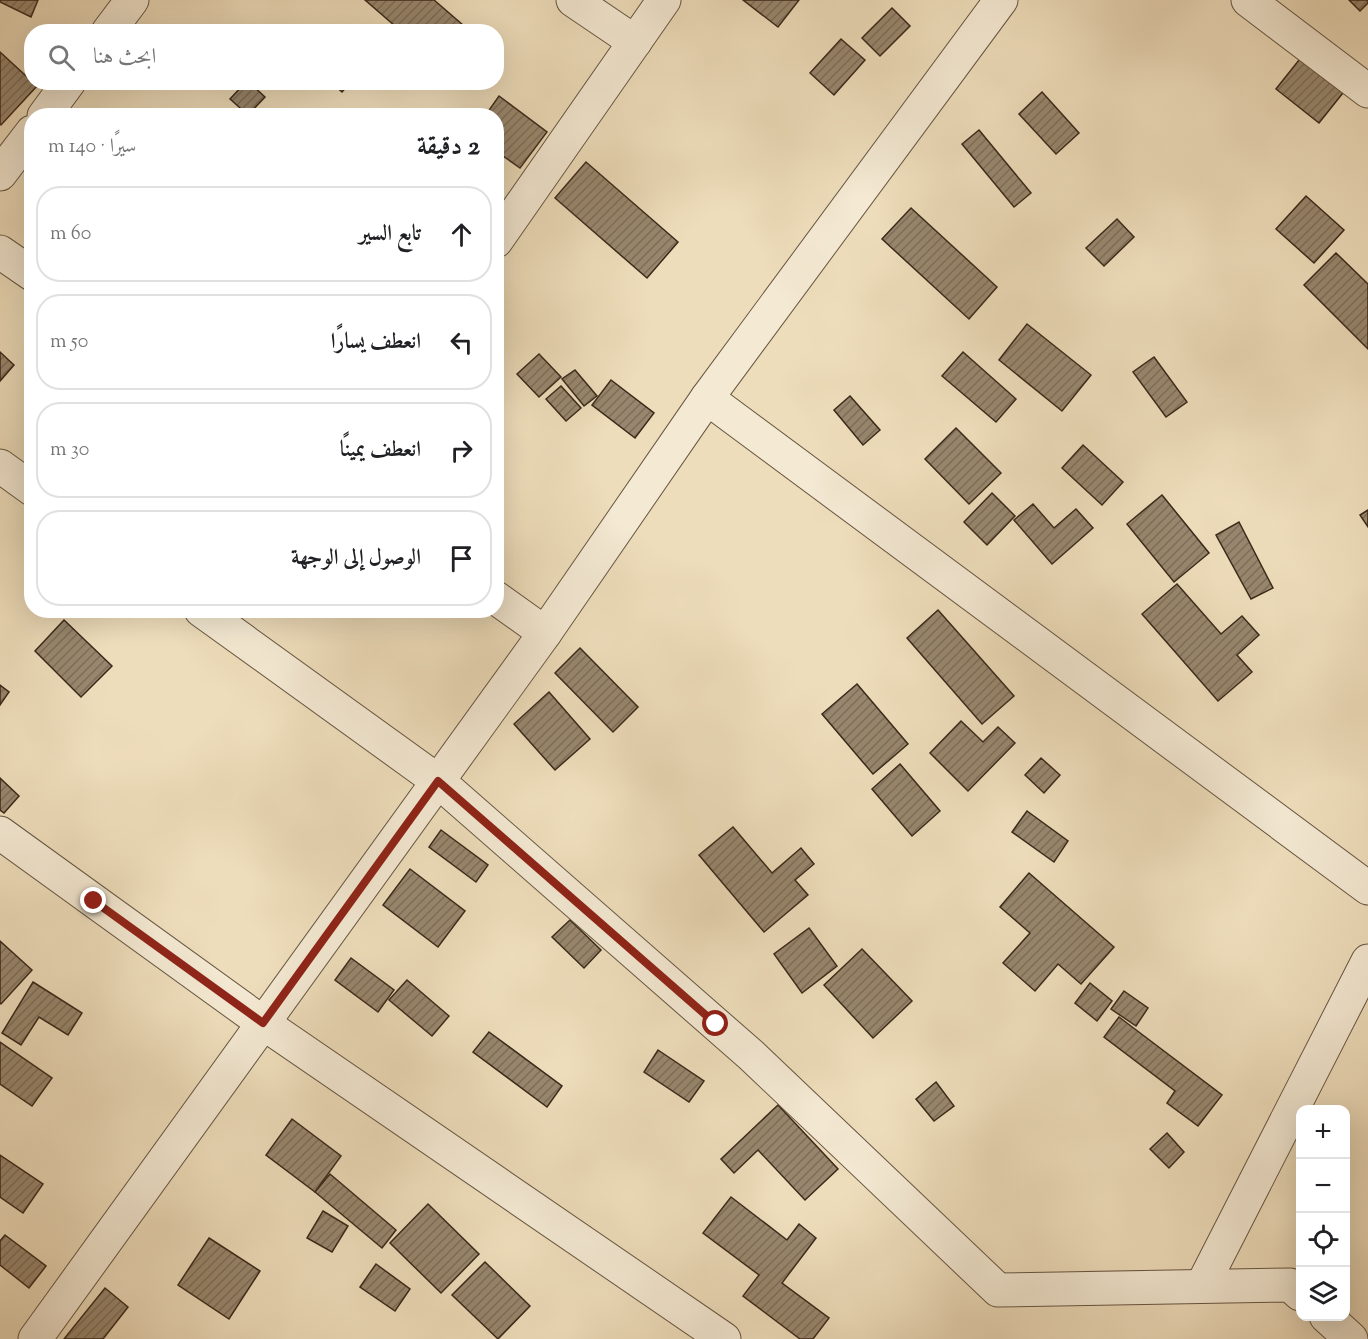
<!DOCTYPE html>
<html lang="ar">
<head>
<meta charset="utf-8">
<style>
  body { margin:0; font-family:"Sorts Mill Goudy",Amiri,serif; background:#f2f2f2; color:#202124; direction:rtl }
  .controls { position:absolute; right:18px; bottom:18px; display:grid; overflow:hidden; border-radius:12px; box-shadow:0 6px 24px #0002 }
  .controls button { width:54px; height:54px; display:grid; place-items:center; padding:0; border:0; border-bottom:2px solid #e0e0e0; background:#fff; color:#202124; font:30px sans-serif }
  .stop { position:absolute; width:18px; height:18px; margin:-14px; border:4px solid #8f2418; border-radius:50%; background:#fff }
  .stop.end { background:#8f2418; border-color:#fff; box-shadow:0 2px 6px #0008 }
  .list { margin:0; padding:0; list-style:none }
  h2 { display:flex; justify-content:space-between; align-items:center; height:78px; margin:0; padding:0 24px; font-size:26px }
  h2 small { font-size:20px; font-weight:400; color:#757577 }
  .list li { display:grid; grid-template-columns:39px 1fr auto; gap:18px; align-items:center; box-sizing:border-box; height:96px; margin:0 12px 12px; padding:0 12px; border:2px solid #e0e0e0; border-radius:24px }
  .list b { display:block; font-size:22px; white-space:nowrap }
  .list em { font-size:20px; font-style:normal; color:#757577 }
  .icon { flex:none; width:33px; height:33px; fill:none; stroke:currentColor; stroke-width:2; stroke-linecap:round; stroke-linejoin:round }
  .map { position:relative; flex:none; width:1368px; height:1339px; overflow:hidden; direction:ltr }
  .search { position:absolute; background:#fff; box-shadow:0 6px 24px #0002; left:24px; top:24px; width:480px; height:66px; display:flex; align-items:center; gap:15px; box-sizing:border-box; padding:0 21px; border-radius:24px; color:#757577; font-size:22px }
  .panel { position:absolute; background:#fff; box-shadow:0 6px 24px #0002; left:24px; top:108px; width:480px; height:510px; border-radius:24px; direction:rtl }
  .map>svg:first-child { display:block }
  .building { fill:url(#building-hatch); stroke:#3a291a; stroke-width:1.5 }
  .lines { fill:none; stroke-linecap:round; stroke-linejoin:round }
  .minor-casing { stroke:#675642; stroke-width:35 }
  .minor { stroke:#f4e9d3; stroke-width:33 }
  .route { stroke:#8f2418; stroke-width:8 }
</style>
</head>
<body>
<div class="map">
<svg width="1368" height="1339" viewBox="0 0 1368 1339">
  <defs>
    <pattern id="building-hatch" width="6" height="6" patternUnits="userSpaceOnUse" patternTransform="scale(1.5)"><rect width="6" height="6" fill="#98876e"/><path d="M-1 1l2-2M0 6l6-6M5 7l2-2" fill="none" stroke="#7d6e5a"/></pattern>
  </defs>
  <rect width="100%" height="100%" fill="#edb"/>
  <filter id="stains"><feTurbulence type="fractalNoise" baseFrequency=".00333" numOctaves="4"/><feColorMatrix values="0 0 0 0 .2 0 0 0 0 .09 0 0 0 0 .02 0 0 0 .5 -.17"/></filter>
  <radialGradient id="worn" r=".72"><stop offset=".6" stop-color="#630" stop-opacity="0"/><stop offset="1" stop-color="#630" stop-opacity=".3"/></radialGradient>
  <g class="building">
    <polygon points="0,0 38,0 31,17 0,2"/>
    <polygon points="365,0 434,0 471,32 402,32"/>
    <polygon points="743,0 799,0 778,27"/>
    <polygon points="1349,0 1368,0 1368,3 1360,11"/>
    <polygon points="892,8 910,26 880,56 862,38"/>
    <polygon points="841,39 865,60 834,95 810,73"/>
    <polygon points="1307,50 1350,84 1319,123 1276,89"/>
    <polygon points="0,52 37,86 1,125 0,124"/>
    <polygon points="246,82 249,82 265,97 248,115 230,99"/>
    <polygon points="331,82 351,82 342,92"/>
    <polygon points="1042,92 1079,133 1056,154 1019,114"/>
    <polygon points="499,96 547,132 520,168 496,151 496,116 485,116"/>
    <polygon points="979,130 1031,193 1014,207 962,144"/>
    <polygon points="586,162 678,242 647,278 555,198"/>
    <polygon points="1306,196 1344,230 1314,263 1276,229"/>
    <polygon points="911,208 997,287 969,319 882,239"/>
    <polygon points="1117,219 1134,237 1104,266 1086,248"/>
    <polygon points="1336,253 1368,284 1368,349 1304,285"/>
    <polygon points="1027,324 1091,375 1062,411 999,360"/>
    <polygon points="0,352 14,365 0,381"/>
    <polygon points="963,352 1016,399 996,422 942,376"/>
    <polygon points="539,354 561,377 539,397 517,374"/>
    <polygon points="1154,357 1187,402 1166,417 1133,372"/>
    <polygon points="575,370 597,396 584,406 562,379"/>
    <polygon points="611,380 654,413 635,438 592,405"/>
    <polygon points="561,386 581,408 566,421 546,399"/>
    <polygon points="850,396 880,430 863,445 834,410"/>
    <polygon points="956,428 1001,473 969,504 925,459"/>
    <polygon points="1083,445 1123,482 1102,505 1062,468"/>
    <polygon points="992,493 1015,516 987,545 964,522"/>
    <polygon points="1162,495 1209,553 1174,582 1127,524"/>
    <polygon points="1033,504 1054,528 1076,509 1093,528 1052,564 1014,520"/>
    <polygon points="1368,510 1368,527 1360,515"/>
    <polygon points="1239,522 1273,588 1251,599 1216,535"/>
    <polygon points="1177,584 1221,634 1242,616 1259,635 1237,655 1252,672 1218,701 1142,614"/>
    <polygon points="938,610 1014,696 982,724 907,638"/>
    <polygon points="64,620 112,666 81,697 35,651"/>
    <polygon points="580,648 638,707 613,732 555,673"/>
    <polygon points="857,684 908,744 873,774 822,714"/>
    <polygon points="0,685 9,692 0,705"/>
    <polygon points="549,692 590,739 555,770 514,724"/>
    <polygon points="961,721 983,742 998,727 1015,743 968,791 930,753"/>
    <polygon points="1041,758 1060,775 1044,793 1025,775"/>
    <polygon points="900,764 940,811 912,836 872,789"/>
    <polygon points="0,778 19,796 4,813 0,810"/>
    <polygon points="1027,811 1068,841 1054,862 1012,832"/>
    <polygon points="733,827 772,873 801,848 814,864 795,880 808,895 764,932 699,855"/>
    <polygon points="441,830 488,865 476,882 429,847"/>
    <polygon points="410,869 465,911 438,947 383,905"/>
    <polygon points="1029,873 1114,947 1081,984 1058,964 1035,991 1003,963 1030,933 1000,907"/>
    <polygon points="570,920 601,950 584,968 552,937"/>
    <polygon points="809,928 837,966 802,993 774,954"/>
    <polygon points="0,941 32,970 1,1004 0,1003"/>
    <polygon points="862,949 912,1001 873,1038 824,985"/>
    <polygon points="351,958 394,990 378,1012 335,980"/>
    <polygon points="407,980 449,1016 432,1036 389,1000"/>
    <polygon points="33,982 82,1013 68,1035 39,1017 21,1045 2,1033"/>
    <polygon points="1090,983 1112,1001 1097,1021 1075,1003"/>
    <polygon points="1124,991 1148,1008 1136,1026 1111,1009"/>
    <polygon points="1119,1017 1222,1095 1198,1126 1167,1103 1175,1091 1104,1037"/>
    <polygon points="489,1032 562,1086 547,1107 473,1052"/>
    <polygon points="0,1042 52,1078 32,1106 0,1084"/>
    <polygon points="658,1050 704,1081 689,1102 644,1072"/>
    <polygon points="936,1082 954,1106 934,1121 916,1099"/>
    <polygon points="778,1105 838,1169 805,1200 758,1150 734,1173 721,1159"/>
    <polygon points="292,1119 341,1156 315,1192 266,1155"/>
    <polygon points="1167,1133 1184,1152 1169,1168 1150,1149"/>
    <polygon points="0,1155 43,1184 23,1213 0,1197"/>
    <polygon points="330,1174 396,1230 382,1248 315,1192"/>
    <polygon points="731,1197 787,1240 799,1224 816,1238 782,1283 829,1318 813,1339 800,1339 743,1296 759,1275 703,1233"/>
    <polygon points="428,1204 479,1254 441,1293 390,1243"/>
    <polygon points="323,1211 348,1226 332,1252 307,1238"/>
    <polygon points="5,1235 46,1266 29,1288 0,1265 0,1241"/>
    <polygon points="209,1238 260,1271 229,1319 178,1285"/>
    <polygon points="485,1262 530,1306 498,1339 452,1295"/>
    <polygon points="376,1264 410,1289 395,1311 360,1287"/>
    <polygon points="105,1288 128,1307 103,1339 64,1339"/>
  </g>
  <g class="lines">
    <defs>
      <g id="minor">
        <polyline points="573,0 635,42"/>
        <polyline points="1248,0 1368,91"/>
        <polyline points="108,32 132,0"/>
        <polyline points="44,116 69,82"/>
        <polyline points="0,174 32,132"/>
        <polyline points="496,241 664,0"/>
        <polyline points="0,252 32,274"/>
        <polyline points="707,398 1368,888"/>
        <polyline points="0,466 32,489"/>
        <polyline points="496,598 545,633"/>
        <polyline points="201,610 438,781 751,1055 998,1290 1290,1285 1300,1294"/>
        <polyline points="0,833 263,1023 724,1339"/>
        <polyline points="1202,1286 1368,961"/>
        <polyline points="1326,1316 1351,1339"/>
        <polyline points="35,1339 545,633 707,398 1001,0"/>
      </g>
    </defs>
    <use href="#minor" class="minor-casing"/>
    <use href="#minor" class="minor"/>
  </g>
  <g class="lines">
    <polyline class="route" points="94,901 263,1023 438,781 716,1024"/>
  </g>
  <rect width="100%" height="100%" filter="url(#stains)"/>
  <rect width="100%" height="100%" fill="url(#worn)"/>
</svg>
<div class="controls">
<button>+</button>
<button>−</button>
<button><svg class="icon" aria-label="locate" viewBox="0 0 24 24"><circle cx="12" cy="12" r="6"/><path d="M12 2v4M12 18v4M2 12h4M18 12h4"/></svg></button>
<button><svg class="icon" aria-label="layers" viewBox="0 0 24 24"><path d="M12 4l9 5-9 5-9-5zM3 14l9 5 9-5"/></svg></button>
</div>
<div class="stop" style="left:716px;top:1024px"></div>
<div class="stop end" style="left:94px;top:901px"></div>
<div class="search"><svg class="icon" aria-label="search" viewBox="0 0 24 24"><circle cx="10" cy="10" r="6"/><path d="M15 15l6 6"/></svg>ابحث هنا</div>
<section class="panel">
<h2>2 دقيقة<small>سيرًا · 140 m</small></h2>
<ul class="list">
<li><svg class="icon" aria-label="ahead" viewBox="0 0 24 24"><path d="M12 20V5M6 11l6-6 6 6"/></svg><div><b>تابع السير</b></div><em>60 m</em></li>
<li><svg class="icon" aria-label="left" viewBox="0 0 24 24"><path d="M17 20v-9H6M10 6l-5 5 5 5"/></svg><div><b>انعطف يسارًا</b></div><em>50 m</em></li>
<li><svg class="icon" aria-label="right" viewBox="0 0 24 24"><path d="M7 20v-9h11M14 6l5 5-5 5"/></svg><div><b>انعطف يمينًا</b></div><em>30 m</em></li>
<li><svg class="icon" aria-label="arrive" viewBox="0 0 24 24"><path d="M6 21V4h12l-3 4 3 4H6"/></svg><div><b>الوصول إلى الوجهة</b></div></li>
</ul>
</section>
</div>
</body>
</html>
